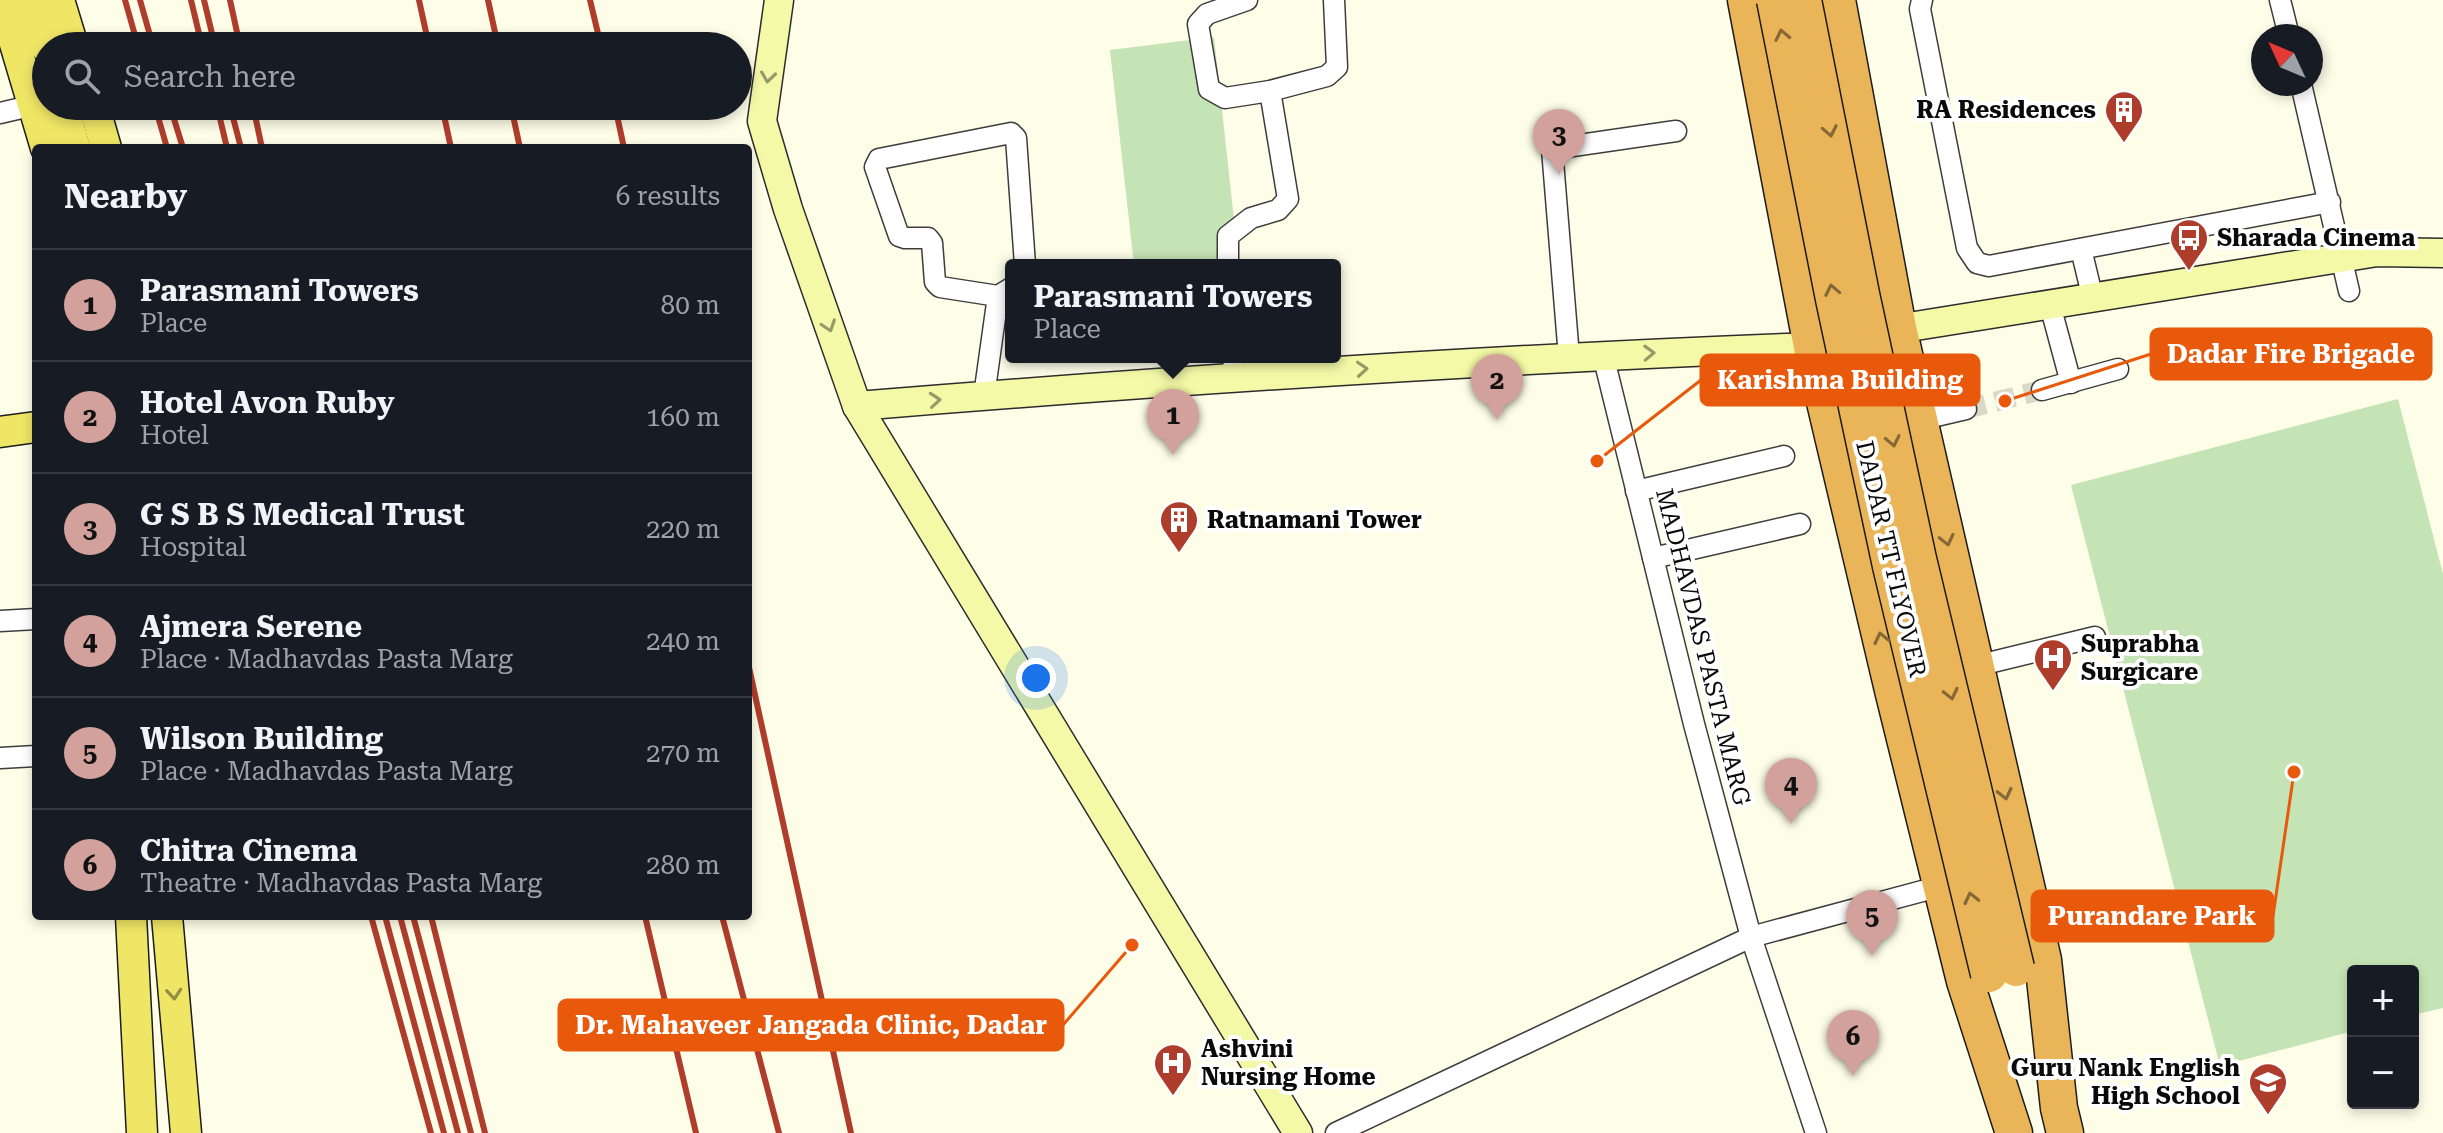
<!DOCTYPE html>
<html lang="en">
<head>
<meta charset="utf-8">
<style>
  body { margin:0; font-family:"Roboto Serif",serif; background:#20242c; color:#f1f3f6 }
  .controls { position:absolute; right:24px; bottom:24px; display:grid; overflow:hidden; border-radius:8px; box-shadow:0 4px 12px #0003 }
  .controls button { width:72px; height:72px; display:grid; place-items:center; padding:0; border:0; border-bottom:2px solid #363941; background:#171b24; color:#f1f3f6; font:40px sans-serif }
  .compass { position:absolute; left:2251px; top:24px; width:72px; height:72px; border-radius:50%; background:#171b24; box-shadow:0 4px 12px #0003; rotate:314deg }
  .you { position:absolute; left:1036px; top:678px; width:28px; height:28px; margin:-20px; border:6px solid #fff; border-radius:50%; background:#1a73e8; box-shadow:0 0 0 12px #1a73e833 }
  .badge { display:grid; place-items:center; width:52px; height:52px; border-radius:50%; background:#d3a19b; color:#111; font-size:26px; font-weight:700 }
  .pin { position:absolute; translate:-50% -66px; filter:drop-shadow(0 2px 4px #0008) }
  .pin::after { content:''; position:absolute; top:42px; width:28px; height:24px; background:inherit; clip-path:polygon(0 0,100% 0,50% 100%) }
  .popup { position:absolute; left:1005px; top:259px; width:336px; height:104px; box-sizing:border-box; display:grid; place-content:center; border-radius:8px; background:#171b24; filter:drop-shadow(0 2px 6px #0005); font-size:26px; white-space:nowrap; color:#9ea1a6 }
  .popup b { font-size:30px; color:#f1f3f6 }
  .popup::after { content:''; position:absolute; left:50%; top:100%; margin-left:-16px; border:16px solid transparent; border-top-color:#171b24 }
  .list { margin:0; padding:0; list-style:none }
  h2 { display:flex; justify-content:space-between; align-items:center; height:104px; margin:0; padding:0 32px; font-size:34px }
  h2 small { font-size:26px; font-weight:400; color:#9ea1a6 }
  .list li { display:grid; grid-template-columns:52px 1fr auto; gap:24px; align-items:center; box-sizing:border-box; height:112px; padding:0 32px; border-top:2px solid #363941 }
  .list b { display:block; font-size:30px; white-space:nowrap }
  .list p { margin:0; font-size:26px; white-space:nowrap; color:#9ea1a6 }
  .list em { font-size:26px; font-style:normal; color:#9ea1a6 }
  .icon { flex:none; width:44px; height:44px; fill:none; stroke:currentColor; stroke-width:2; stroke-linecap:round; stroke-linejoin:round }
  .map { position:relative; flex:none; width:2443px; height:1133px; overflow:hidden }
  .search { position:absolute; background:#171b24; box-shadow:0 4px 12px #0003; left:32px; top:32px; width:720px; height:88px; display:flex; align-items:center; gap:20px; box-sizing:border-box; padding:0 28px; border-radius:44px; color:#9ea1a6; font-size:30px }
  .panel { position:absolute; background:#171b24; box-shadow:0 4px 12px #0003; left:32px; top:144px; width:720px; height:776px; border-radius:8px }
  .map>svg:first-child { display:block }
  .green { fill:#c5e4b5 }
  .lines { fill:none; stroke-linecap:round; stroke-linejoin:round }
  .street-tunnel { stroke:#d9d9c7; stroke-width:20; stroke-dasharray:20 10; stroke-linecap:butt }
  .street-casing { stroke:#3d3d3d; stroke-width:23 }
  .secondary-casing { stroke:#2c2c2c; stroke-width:31 }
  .primary-casing { stroke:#1b1b1b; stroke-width:33 }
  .highway-casing { stroke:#1b1b1b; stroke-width:39 }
  .street { stroke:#fff; stroke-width:20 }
  .secondary { stroke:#f4f9a7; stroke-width:28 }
  .primary { stroke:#efe666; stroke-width:30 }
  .highway { stroke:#eab559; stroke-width:36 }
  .rail { stroke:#af3d2c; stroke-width:6 }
  .highway-bridge-casing { stroke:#1b1b1b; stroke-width:39; stroke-linecap:butt }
  .highway-bridge { stroke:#eab559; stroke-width:36 }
  .oneway { stroke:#856835 }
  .oneway2 { stroke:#969968 }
  .oneway3 { stroke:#938e41 }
  .labels { text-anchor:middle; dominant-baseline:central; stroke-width:8; stroke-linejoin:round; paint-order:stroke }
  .poi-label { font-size:24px; font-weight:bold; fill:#0a0a0a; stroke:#fff; text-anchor:start }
  .street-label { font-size:24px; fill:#0a0a0a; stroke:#fff }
  .leader { fill:none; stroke:#e8590c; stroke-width:3 }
  .callout-dot { fill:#e8590c; stroke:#fff; stroke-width:3 }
  .callout { fill:#e8590c; stroke:#e8590c; stroke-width:3 }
  .callout-label { font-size:26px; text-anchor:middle; font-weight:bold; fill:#fff }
</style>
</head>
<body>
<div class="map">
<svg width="2443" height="1133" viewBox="0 0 2443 1133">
  <rect width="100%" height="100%" fill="#fefde8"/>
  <g class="green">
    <polygon points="1214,37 1239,265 1134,265 1110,50"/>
    <polygon points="2398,399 2443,574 2443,1008 2413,1015 2413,971 2353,971 2353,1031 2220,1066 2071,485"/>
  </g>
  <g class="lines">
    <polyline class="street-tunnel" points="1966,409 2042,390"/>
    <defs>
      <g id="street">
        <polyline points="1247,0 1207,14 1198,24 1209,89 1225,98 1270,91 1327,76 1337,67 1334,0"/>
        <polyline points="1922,0 1920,9 1967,248 1977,263 1989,266 2330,202"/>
        <polyline points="2280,0 2289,36"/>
        <polyline points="2301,84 2349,291"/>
        <polyline points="0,113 43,103"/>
        <polyline points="2081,249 2093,299"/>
        <polyline points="1228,265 1228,236 1251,218 1278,210 1288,199 1270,91"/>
        <polyline points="1011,288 998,296 940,287 935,282 932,243 928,238 905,238 899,236 875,167 879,159 1011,133 1016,138 1025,265"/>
        <polyline points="2050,305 2071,383"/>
        <polyline points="1603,355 1694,724 1751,937 1816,1133"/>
        <polyline points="1233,357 1235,379"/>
        <polyline points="1569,357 1552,149 1676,131"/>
        <polyline points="2042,390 2118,369"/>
        <polyline points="984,396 998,296"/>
        <polyline points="1919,420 1966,409"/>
        <polyline points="1636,491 1784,456"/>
        <polyline points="1653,558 1800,524"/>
        <polyline points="0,621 36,619"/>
        <polyline points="1976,666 2095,637"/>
        <polyline points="0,758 36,756"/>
        <polyline points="1336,1133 1751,937 1941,886"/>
      </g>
      <g id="secondary">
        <polyline points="779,0 762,121 788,209 857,406 1298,1133"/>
        <polyline points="1878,332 2377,252 2443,253"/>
        <path d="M857,406C1175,380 1494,359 1812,347L1830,343"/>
      </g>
      <g id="primary">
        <polyline points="2,0 46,148"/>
        <polyline points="32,0 46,47"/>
        <polyline points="59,0 73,46"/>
        <polyline points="63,106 75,148"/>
        <polyline points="94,106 106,148"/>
        <polyline points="0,432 36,427"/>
        <polyline points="131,916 142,1133"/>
        <polyline points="167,916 186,1133"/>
      </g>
      <g id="highway">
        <polyline points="1746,0 1812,347 1894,694 1965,981 2014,1133"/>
        <polyline points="1837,0 1898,328 2043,960 2059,1108 2065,1133"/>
      </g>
    </defs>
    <use href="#street" class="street-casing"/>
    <use href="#secondary" class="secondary-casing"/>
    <use href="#primary" class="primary-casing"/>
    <use href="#highway" class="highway-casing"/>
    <use href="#street" class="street"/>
    <use href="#secondary" class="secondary"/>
    <use href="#primary" class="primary"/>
    <use href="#highway" class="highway"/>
    <g class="rail">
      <polyline points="125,0 138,46"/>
      <polyline points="140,0 153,46"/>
      <polyline points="191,0 202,46"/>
      <polyline points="204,0 215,46"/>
      <polyline points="230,0 240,46"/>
      <polyline points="419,0 429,46"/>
      <polyline points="488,0 498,46"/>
      <polyline points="590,0 601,46"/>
      <polyline points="155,106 167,148"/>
      <polyline points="170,106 183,148"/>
      <polyline points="217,106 227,148"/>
      <polyline points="230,106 241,148"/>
      <polyline points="253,106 262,148"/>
      <polyline points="442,106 451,148"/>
      <polyline points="511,106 520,148"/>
      <polyline points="615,106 624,148"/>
      <polyline points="748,663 851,1133"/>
      <polyline points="371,916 431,1133"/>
      <polyline points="385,916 444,1133"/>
      <polyline points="400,916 458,1133"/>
      <polyline points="413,916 471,1133"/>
      <polyline points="431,916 485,1133"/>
      <polyline points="645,916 696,1133"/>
      <polyline points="722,916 779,1133"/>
    </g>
    <defs>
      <g id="highway-bridge">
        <polyline points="1775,0 1834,299 1891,566 1989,974"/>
        <polyline points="1803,0 1861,294 1918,559 2016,968"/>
      </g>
    </defs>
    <use href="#highway-bridge" class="highway-bridge-casing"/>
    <use href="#highway-bridge" class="highway-bridge"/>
  </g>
  <defs><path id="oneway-chevron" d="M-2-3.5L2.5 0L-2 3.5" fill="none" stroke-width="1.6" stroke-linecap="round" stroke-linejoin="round" transform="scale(2)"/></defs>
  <g class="oneway">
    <use href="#oneway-chevron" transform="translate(1782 35) rotate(-102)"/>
    <use href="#oneway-chevron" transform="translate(1830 131) rotate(79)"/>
    <use href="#oneway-chevron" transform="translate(1832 290) rotate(-101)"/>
    <use href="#oneway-chevron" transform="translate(1893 441) rotate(78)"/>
    <use href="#oneway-chevron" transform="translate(1947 540) rotate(77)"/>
    <use href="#oneway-chevron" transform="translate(1881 638) rotate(-103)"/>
    <use href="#oneway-chevron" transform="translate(1951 694) rotate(77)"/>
    <use href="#oneway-chevron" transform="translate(2005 794) rotate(77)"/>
    <use href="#oneway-chevron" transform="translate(1971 898) rotate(-103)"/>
  </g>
  <g class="oneway2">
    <use href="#oneway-chevron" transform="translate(768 77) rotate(98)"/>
    <use href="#oneway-chevron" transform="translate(829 326) rotate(71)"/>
    <use href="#oneway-chevron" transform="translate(1649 353) rotate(-2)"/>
    <use href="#oneway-chevron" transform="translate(1362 369) rotate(-4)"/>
    <use href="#oneway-chevron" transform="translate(935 400) rotate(-5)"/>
  </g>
  <use class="oneway3" href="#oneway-chevron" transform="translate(174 994) rotate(85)"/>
  <defs>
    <symbol id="building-pin" viewBox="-11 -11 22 30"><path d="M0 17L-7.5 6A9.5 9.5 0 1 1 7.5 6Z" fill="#af3d2c" stroke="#fff"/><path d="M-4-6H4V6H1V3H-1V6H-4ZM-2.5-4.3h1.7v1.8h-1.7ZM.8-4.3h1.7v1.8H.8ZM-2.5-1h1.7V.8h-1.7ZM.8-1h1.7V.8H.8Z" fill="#fff"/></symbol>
    <symbol id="bus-pin" viewBox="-11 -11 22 30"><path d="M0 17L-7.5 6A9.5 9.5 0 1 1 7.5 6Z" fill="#af3d2c" stroke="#fff"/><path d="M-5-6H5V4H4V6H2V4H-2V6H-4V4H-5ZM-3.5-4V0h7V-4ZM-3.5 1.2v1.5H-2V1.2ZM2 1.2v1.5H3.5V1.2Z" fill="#fff"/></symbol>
    <symbol id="hospital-pin" viewBox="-11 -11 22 30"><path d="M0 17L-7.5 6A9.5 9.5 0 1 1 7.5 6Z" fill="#af3d2c" stroke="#fff"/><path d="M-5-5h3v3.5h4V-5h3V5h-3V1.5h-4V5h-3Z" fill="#fff"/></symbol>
    <symbol id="school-pin" viewBox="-11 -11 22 30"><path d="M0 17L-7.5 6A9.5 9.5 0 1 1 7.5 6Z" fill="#af3d2c" stroke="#fff"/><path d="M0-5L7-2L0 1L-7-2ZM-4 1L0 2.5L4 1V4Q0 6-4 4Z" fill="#fff"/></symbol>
  </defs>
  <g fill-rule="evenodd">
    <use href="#building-pin" x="2102" y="88" width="44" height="60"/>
    <use href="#bus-pin" x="2167" y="216" width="44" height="60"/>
    <use href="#building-pin" x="1157" y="498" width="44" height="60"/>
    <use href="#hospital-pin" x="2031" y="636" width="44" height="60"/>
    <use href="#hospital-pin" x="1151" y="1041" width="44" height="60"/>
    <use href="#school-pin" x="2246" y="1060" width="44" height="60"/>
  </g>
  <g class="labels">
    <g class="poi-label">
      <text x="2096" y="110" text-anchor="end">RA Residences</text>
      <text x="2217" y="238">Sharada Cinema</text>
      <text x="1207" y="520">Ratnamani Tower</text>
      <text x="2081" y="644">Suprabha<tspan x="2081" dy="28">Surgicare</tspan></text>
      <text x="1201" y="1049">Ashvini<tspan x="1201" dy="28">Nursing Home</tspan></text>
      <text x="2240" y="1068" text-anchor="end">Guru Nank English<tspan x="2240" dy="28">High School</tspan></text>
    </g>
    <g class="street-label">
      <text transform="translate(1891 559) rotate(77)">DADAR TT FLYOVER</text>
      <text transform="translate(1703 647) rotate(76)">MADHAVDAS PASTA MARG</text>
    </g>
  </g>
  <path class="leader" d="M2005 401L2151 354M1597 461L1701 380M2294 772L2273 916M1132 945L1063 1025"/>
  <g class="callout-dot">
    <circle cx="2005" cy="401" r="8"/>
    <circle cx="1597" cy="461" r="8"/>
    <circle cx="2294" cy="772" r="8"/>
    <circle cx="1132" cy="945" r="8"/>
  </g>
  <g class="callout">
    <rect x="2151" y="329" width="280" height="50" rx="8"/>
    <rect x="1701" y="355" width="278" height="50" rx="8"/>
    <rect x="2032" y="891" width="241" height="50" rx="8"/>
    <rect x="559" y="1000" width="504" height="50" rx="8"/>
  </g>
  <g class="callout-label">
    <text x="2291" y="363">Dadar Fire Brigade</text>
    <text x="1840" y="389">Karishma Building</text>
    <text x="2152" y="925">Purandare Park</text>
    <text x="811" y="1034">Dr. Mahaveer Jangada Clinic, Dadar</text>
  </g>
</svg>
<div class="controls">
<button>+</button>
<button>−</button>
</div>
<svg class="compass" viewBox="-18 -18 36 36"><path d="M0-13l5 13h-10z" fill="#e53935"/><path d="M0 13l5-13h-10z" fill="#9ea1a6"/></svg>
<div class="you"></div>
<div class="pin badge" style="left:1173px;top:455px">1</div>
<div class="popup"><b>Parasmani Towers</b>Place</div>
<div class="pin badge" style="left:1497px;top:420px">2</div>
<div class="pin badge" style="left:1559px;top:175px">3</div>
<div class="pin badge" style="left:1791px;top:824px">4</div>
<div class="pin badge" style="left:1872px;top:956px">5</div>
<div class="pin badge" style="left:1853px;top:1076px">6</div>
<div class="search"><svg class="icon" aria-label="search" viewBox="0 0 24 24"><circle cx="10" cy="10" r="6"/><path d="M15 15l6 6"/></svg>Search here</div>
<section class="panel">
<h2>Nearby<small>6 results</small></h2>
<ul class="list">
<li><span class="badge">1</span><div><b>Parasmani Towers</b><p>Place</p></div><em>80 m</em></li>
<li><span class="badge">2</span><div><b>Hotel Avon Ruby</b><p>Hotel</p></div><em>160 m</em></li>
<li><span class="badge">3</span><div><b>G S B S Medical Trust</b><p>Hospital</p></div><em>220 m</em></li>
<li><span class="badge">4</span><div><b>Ajmera Serene</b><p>Place · Madhavdas Pasta Marg</p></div><em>240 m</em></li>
<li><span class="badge">5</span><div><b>Wilson Building</b><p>Place · Madhavdas Pasta Marg</p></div><em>270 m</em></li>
<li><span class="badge">6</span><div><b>Chitra Cinema</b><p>Theatre · Madhavdas Pasta Marg</p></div><em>280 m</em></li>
</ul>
</section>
</div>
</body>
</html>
